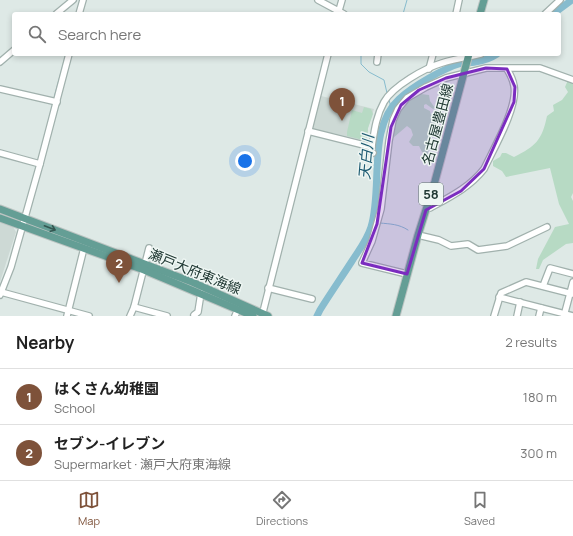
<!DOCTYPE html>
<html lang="en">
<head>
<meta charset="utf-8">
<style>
  body { margin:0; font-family:Manrope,"Noto Sans JP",sans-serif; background:#f2f2f2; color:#222 }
  .you { position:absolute; left:245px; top:161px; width:14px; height:14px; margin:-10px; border:3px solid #fff; border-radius:50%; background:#1a73e8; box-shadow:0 0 0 6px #1a73e833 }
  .badge { display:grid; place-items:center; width:26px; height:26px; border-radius:50%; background:#7e523a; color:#fff; font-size:13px; font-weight:700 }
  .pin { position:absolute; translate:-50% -33px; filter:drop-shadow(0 1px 2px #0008) }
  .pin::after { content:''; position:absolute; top:21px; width:14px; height:12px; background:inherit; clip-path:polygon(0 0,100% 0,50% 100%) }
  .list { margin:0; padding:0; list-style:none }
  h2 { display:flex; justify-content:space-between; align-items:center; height:52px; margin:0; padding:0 16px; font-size:17px }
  h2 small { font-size:13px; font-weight:400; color:#767676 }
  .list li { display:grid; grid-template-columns:26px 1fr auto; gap:12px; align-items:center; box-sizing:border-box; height:56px; padding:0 16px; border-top:1px solid #e0e0e0 }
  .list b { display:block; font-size:15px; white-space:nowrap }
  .list p { margin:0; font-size:13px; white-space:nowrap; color:#767676 }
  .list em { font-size:13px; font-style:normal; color:#767676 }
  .icon { flex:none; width:22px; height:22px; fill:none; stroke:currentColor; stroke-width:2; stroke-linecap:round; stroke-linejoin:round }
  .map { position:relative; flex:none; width:573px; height:316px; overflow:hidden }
  .search { position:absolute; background:#fff; box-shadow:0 2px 6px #0003; left:12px; right:12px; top:12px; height:44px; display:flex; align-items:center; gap:10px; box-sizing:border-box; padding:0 14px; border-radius:4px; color:#767676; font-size:15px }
  .sheet { height:164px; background:#fff }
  nav { display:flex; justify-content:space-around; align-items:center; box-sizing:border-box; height:56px; border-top:1px solid #e0e0e0; background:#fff; font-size:11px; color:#767676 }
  nav a { display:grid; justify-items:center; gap:2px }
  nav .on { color:#7e523a }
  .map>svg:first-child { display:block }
  .built { fill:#cdd9d5 }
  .green { fill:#b7dac4 }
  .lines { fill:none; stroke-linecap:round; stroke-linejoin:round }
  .stream { stroke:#87bcce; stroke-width:1 }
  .river { stroke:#87bcce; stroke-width:7 }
  .minor-casing { stroke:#a1b1ad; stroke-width:8 }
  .major-casing { stroke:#bcc4c2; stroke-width:9 }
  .minor { stroke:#fff; stroke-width:5.5 }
  .major { stroke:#649e95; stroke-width:7 }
  .oneway { stroke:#345751 }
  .marked { fill:#7b2cbf; fill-opacity:0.2; stroke:#7b2cbf; stroke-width:3; stroke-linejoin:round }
  .labels { text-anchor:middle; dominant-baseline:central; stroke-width:3; stroke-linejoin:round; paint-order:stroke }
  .shield { fill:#eef6f3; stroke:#5e726d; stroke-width:1 }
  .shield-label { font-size:13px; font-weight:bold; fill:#203934 }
  .street-label { font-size:14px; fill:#203934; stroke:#eef6f3 }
  .water-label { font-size:15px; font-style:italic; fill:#1d5b72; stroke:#eef6f3 }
</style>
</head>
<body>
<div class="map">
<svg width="573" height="316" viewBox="0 0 573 316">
  <rect width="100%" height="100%" fill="#dee9e6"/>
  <g class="built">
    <polygon points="321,96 374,109 368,128 367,141 333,133 332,135 312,130"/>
    <polygon points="0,221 12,225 16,232 0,282"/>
  </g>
  <g class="green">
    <path d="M568,80L573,82V193L571,197L573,201V243L566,244L543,260L539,269H536L538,259L555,227L569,224L559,204L550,168L506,177L502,171L493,166V161L500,157L502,153H506L514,157C536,146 542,140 547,116L554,111L553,105L562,100L568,92L565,87Z"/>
    <polygon points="419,91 421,94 429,95 430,101 435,108 433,109 426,104 424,105 424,108 430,111 431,115 437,111 442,119 438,126 432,132 433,135 429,141 432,144 428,152 428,154 422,152 419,146 413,146 409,142 413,135 411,129 407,126 393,138 392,136 395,121 402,105"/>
    <polygon points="364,107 371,109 373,114 368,128 367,141 347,136 347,132 352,110 362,113"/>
  </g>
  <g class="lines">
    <g class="stream">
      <polyline points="403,14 407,0"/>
      <polyline points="361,54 361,64 369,72 384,80 387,93"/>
      <polyline points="54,98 66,54"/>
      <polyline points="389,100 391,107"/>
      <polyline points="40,154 53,103"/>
      <path d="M380,223C390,224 399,224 408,230"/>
    </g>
    <g class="river">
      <polyline points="553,14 572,0"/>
      <path d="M317,316L320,310C330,294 341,278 352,261C359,250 367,240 371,227C383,188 367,128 399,99C413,86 444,68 462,63C466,62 471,63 475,62C482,61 491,58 497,54"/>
    </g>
    <defs>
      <g id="minor">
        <polyline points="318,0 344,14"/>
        <polyline points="56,14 73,0"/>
        <polyline points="79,14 83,0"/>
        <polyline points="338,14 342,0"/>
        <polyline points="456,14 459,0"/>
        <polyline points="545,14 560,0"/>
        <polyline points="0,62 14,50"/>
        <polyline points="377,62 378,54"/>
        <polyline points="429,69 433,54"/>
        <polyline points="0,89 57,102"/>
        <polyline points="308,131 372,147"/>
        <polyline points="0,153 40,164"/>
        <path d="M373,153L371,152C374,135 375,118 384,102C393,86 425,68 442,63C455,59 468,57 481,54"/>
        <path d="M427,208H430C450,197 470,187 484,169C494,148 518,107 514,86C513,79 510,74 507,69"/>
        <polyline points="418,235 439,240 451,246 468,244 478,250 507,246 547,227"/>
        <polyline points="407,274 362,263 372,241 381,209 389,141 393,120 398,109 407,98 426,87 446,78 486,68 540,68 573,80"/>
        <polyline points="543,286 550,268 573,274"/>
        <polyline points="268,288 312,299"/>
        <polyline points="1,292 89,316"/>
        <polyline points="0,295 11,267 40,164 69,54"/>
        <polyline points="499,297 573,316"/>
        <polyline points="134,307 167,316"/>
        <polyline points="67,316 84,248"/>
        <polyline points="130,316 134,307 149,248"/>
        <polyline points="195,316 194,315 198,312 201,293"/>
        <polyline points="235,316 238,309"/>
        <polyline points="262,316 328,54"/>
        <polyline points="494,316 501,293 526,282 573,294"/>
        <polyline points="517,316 520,302"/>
        <polyline points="539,316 541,308"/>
        <polyline points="564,316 573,282"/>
      </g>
      <g id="major">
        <polyline points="480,14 484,0"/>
        <polyline points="0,209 192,282 268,316"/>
        <polyline points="0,218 144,270 253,316"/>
        <polyline points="396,316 418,235 435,181 469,54"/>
      </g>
    </defs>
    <use href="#minor" class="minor-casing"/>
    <use href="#major" class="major-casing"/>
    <use href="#minor" class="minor"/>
    <use href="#major" class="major"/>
  </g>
  <defs><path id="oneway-shaft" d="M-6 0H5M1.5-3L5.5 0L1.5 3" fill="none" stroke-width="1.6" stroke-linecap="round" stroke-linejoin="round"/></defs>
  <use class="oneway" href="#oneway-shaft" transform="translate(50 228) rotate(21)"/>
  <path class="marked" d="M486,68L507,69L515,87L514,102L484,169L461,191L426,210L407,274L362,263L377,224L391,127L401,105L419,90L446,78Z"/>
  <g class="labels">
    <rect class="shield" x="419" y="183" width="24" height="22" rx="3"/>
    <g class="shield-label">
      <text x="431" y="194">58</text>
    </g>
    <g class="street-label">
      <text transform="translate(437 124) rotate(-75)">名古屋豊田線</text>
      <text transform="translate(195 271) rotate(22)">瀬戸大府東海線</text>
    </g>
    <g class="water-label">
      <text transform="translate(366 157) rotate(-85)">天白川</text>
    </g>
  </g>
</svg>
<div class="you"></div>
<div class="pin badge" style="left:342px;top:121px">1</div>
<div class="pin badge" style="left:119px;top:283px">2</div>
<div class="search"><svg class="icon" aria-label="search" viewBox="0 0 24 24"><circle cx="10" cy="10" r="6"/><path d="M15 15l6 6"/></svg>Search here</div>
</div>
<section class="sheet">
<h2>Nearby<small>2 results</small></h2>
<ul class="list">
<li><span class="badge">1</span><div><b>はくさん幼稚園</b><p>School</p></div><em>180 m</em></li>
<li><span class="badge">2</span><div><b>セブン-イレブン</b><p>Supermarket · 瀬戸大府東海線</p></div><em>300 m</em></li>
</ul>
</section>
<nav>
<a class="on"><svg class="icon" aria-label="map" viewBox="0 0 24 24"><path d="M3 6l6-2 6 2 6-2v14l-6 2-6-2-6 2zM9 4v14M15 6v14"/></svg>Map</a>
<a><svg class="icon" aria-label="directions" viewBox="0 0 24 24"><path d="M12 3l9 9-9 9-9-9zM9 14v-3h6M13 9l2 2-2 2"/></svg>Directions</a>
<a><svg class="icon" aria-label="saved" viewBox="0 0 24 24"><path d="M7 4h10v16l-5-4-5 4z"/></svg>Saved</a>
</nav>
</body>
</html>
